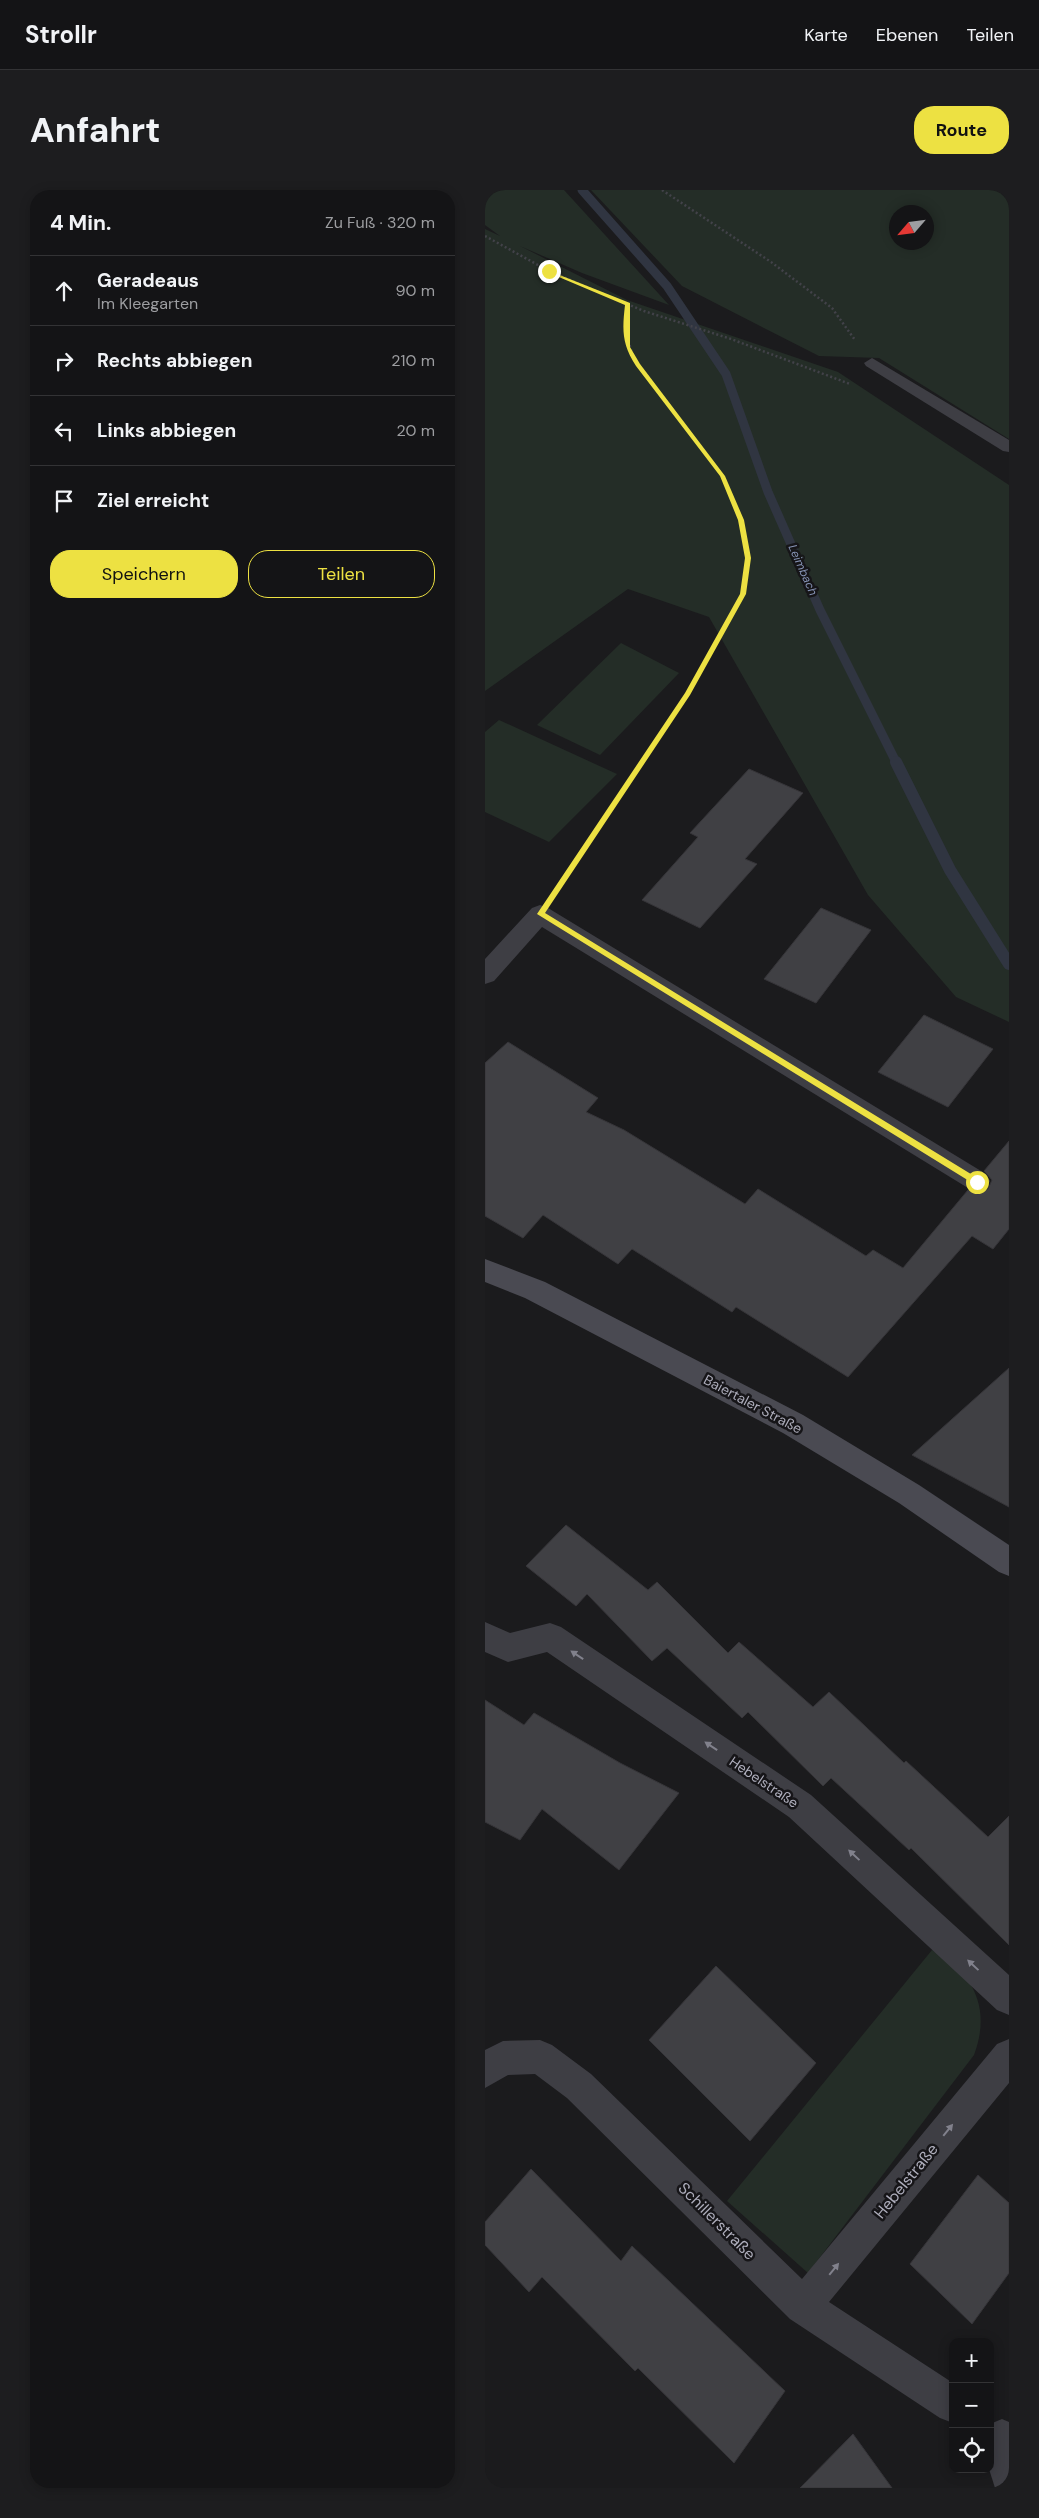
<!DOCTYPE html>
<html lang="de">
<head>
<meta charset="utf-8">
<style>
  body { margin:0; font-family:"DM Sans",sans-serif; background:#1d1d1f; color:#f1f3f6 }
  .controls { position:absolute; right:15px; bottom:15px; display:grid; overflow:hidden; border-radius:10px; box-shadow:0 2px 12px #0003 }
  .controls button { width:45px; height:45px; display:grid; place-items:center; padding:0; border:0; border-bottom:1px solid #333335; background:#141416; color:#f1f3f6; font:25px sans-serif }
  .compass { position:absolute; left:404px; top:15px; width:45px; height:45px; border-radius:50%; background:#141416; box-shadow:0 2px 12px #0003; rotate:242deg }
  .stop { position:absolute; width:15px; height:15px; margin:-11px; border:4px solid #ede142; border-radius:50%; background:#fff }
  .stop.end { background:#ede142; border-color:#fff; box-shadow:0 1px 5px #0008 }
  .list { margin:0; padding:0; list-style:none }
  h2 { display:flex; justify-content:space-between; align-items:center; height:65px; margin:0; padding:0 20px; font-size:21px }
  h2 small { font-size:16px; font-weight:400; color:#9d9ea1 }
  .list li { display:grid; grid-template-columns:32px 1fr auto; gap:15px; align-items:center; box-sizing:border-box; height:70px; padding:0 20px; border-top:1px solid #333335 }
  .list b { display:block; font-size:19px; white-space:nowrap }
  .list p { margin:0; font-size:16px; white-space:nowrap; color:#9d9ea1 }
  .list em { font-size:16px; font-style:normal; color:#9d9ea1 }
  .actions { display:flex; gap:10px; padding:15px 20px }
  .actions a { flex:1; padding:11px 0; border:1px solid #ede142; border-radius:20px; text-align:center; font-size:18px; color:#ede142 }
  .actions .main { background:#ede142; color:#111 }
  .icon { flex:none; width:28px; height:28px; fill:none; stroke:currentColor; stroke-width:2; stroke-linecap:round; stroke-linejoin:round }
  .map { position:relative; flex:none; width:524px; height:2298px; overflow:hidden; border-radius:20px }
  header { display:flex; align-items:center; gap:30px; box-sizing:border-box; height:70px; padding:0 25px; background:#141416; border-bottom:1px solid #333335 }
  header strong { font-size:24px }
  nav { display:flex; gap:28px; margin-inline-start:auto; font-size:18px }
  .intro { display:flex; align-items:center; justify-content:space-between; box-sizing:border-box; height:120px; padding:0 30px }
  h1 { margin:0; font-size:35px }
  .button { padding:12px 22px; border-radius:20px; background:#ede142; color:#111; font-size:18px; font-weight:700 }
  main { display:flex; gap:30px; padding:0 30px }
  aside { flex:1; background:#141416; border-radius:20px; box-shadow:0 2px 12px #0003 }
  .map>svg:first-child { display:block }
  .green { fill:#242d27; fill-rule:evenodd }
  .lines { fill:none; stroke-linecap:round; stroke-linejoin:round }
  .stream-far1 { stroke:#303541; stroke-width:9 }
  .stream { stroke:#303541; stroke-width:12 }
  .building { fill:#404044; stroke:#363539 }
  .path-far1 { stroke:#424249; stroke-width:2.5; stroke-dasharray:2 2.5; stroke-linecap:butt }
  .path { stroke:#424249; stroke-width:3; stroke-dasharray:2.5 4; stroke-linecap:butt }
  .lane { fill:#3e3e44; fill-rule:evenodd }
  .street { fill:#3e3e44; fill-rule:evenodd }
  .secondary { fill:#4a4a52; fill-rule:evenodd }
  .oneway { fill:#81818c }
  .route { fill:#ede142 }
  .labels { text-anchor:middle; dominant-baseline:central; stroke-width:5; stroke-linejoin:round; paint-order:stroke }
  .far-water-label { font-size:12px; font-style:italic; fill:#8693b5; stroke:#161518 }
  .street-label { font-size:14px; fill:#aeaebc; stroke:#161518 }
  .near-street-label { font-size:16px; fill:#aeaebc; stroke:#161518 }
</style>
</head>
<body>
<header>
<strong>Strollr</strong>
<nav><a>Karte</a><a>Ebenen</a><a>Teilen</a></nav>
</header>
<div class="intro"><h1>Anfahrt</h1><a class="button">Route</a></div>
<main>
<aside>
<h2>4 Min.<small>Zu Fuß · 320 m</small></h2>
<ul class="list">
<li><svg class="icon" aria-label="ahead" viewBox="0 0 24 24"><path d="M12 20V5M6 11l6-6 6 6"/></svg><div><b>Geradeaus</b><p>Im Kleegarten</p></div><em>90 m</em></li>
<li><svg class="icon" aria-label="right" viewBox="0 0 24 24"><path d="M7 20v-9h11M14 6l5 5-5 5"/></svg><div><b>Rechts abbiegen</b></div><em>210 m</em></li>
<li><svg class="icon" aria-label="left" viewBox="0 0 24 24"><path d="M17 20v-9H6M10 6l-5 5 5 5"/></svg><div><b>Links abbiegen</b></div><em>20 m</em></li>
<li><svg class="icon" aria-label="arrive" viewBox="0 0 24 24"><path d="M6 21V4h12l-3 4 3 4H6"/></svg><div><b>Ziel erreicht</b></div></li>
</ul>
<div class="actions"><a class="main">Speichern</a><a>Teilen</a></div>
</aside>
<div class="map">
<svg width="524" height="2298" viewBox="0 0 524 2298">
  <rect width="100%" height="100%" fill="#1b1b1d"/>
  <g class="green">
    <polygon points="0,0 79,0 184,115 97,83 35,56 142,110 353,182 524,295 524,832 471,807 383,705 224,427 143,399 0,501 0,39 15,46 0,35"/>
    <path d="M106,0H524V249L394,168L334,166L197,96ZM442,22V52H412V22Z"/>
    <polygon points="136,453 194,483 115,565 52,535"/>
    <polygon points="14,530 132,584 64,652 0,622 0,542"/>
    <path d="M447,1760C490,1783 506,1820 489,1865L323,2083L242,2011Z"/>
  </g>
  <g class="lines">
    <polyline class="stream-far1" points="97,0 182,96 241,184 283,302 335,420 412,574"/>
    <polyline class="stream" points="411,572 465,680 524,774"/>
  </g>
  <g class="building">
    <polygon points="264,579 318,603 260,669 272,674 215,738 157,710 213,647 205,643"/>
    <polygon points="336,718 386,740 331,813 279,789"/>
    <polygon points="439,825 508,859 463,917 393,882"/>
    <polygon points="23,852 113,908 101,922 139,940 260,1014 273,999 381,1066 388,1060 418,1078 483,1000 493,1004 503,999 507,990 499,981 524,951 524,1039 508,1059 487,1046 363,1187 251,1117 247,1122 147,1059 133,1074 58,1025 38,1048 0,1026 0,873"/>
    <polygon points="524,1178 524,1317 427,1265"/>
    <polygon points="81,1335 163,1400 172,1392 243,1463 254,1452 328,1517 344,1502 419,1573 421,1571 503,1647 524,1626 524,1755 426,1658 424,1660 346,1588 338,1596 263,1522 257,1528 182,1458 167,1471 102,1404 91,1416 41,1376"/>
    <polygon points="0,1510 39,1535 49,1523 135,1573 194,1603 134,1680 57,1619 35,1650 0,1632"/>
    <polygon points="231,1776 331,1873 265,1951 164,1850"/>
    <polygon points="46,1979 136,2071 147,2056 300,2201 249,2273 153,2178 150,2181 57,2087 44,2102 0,2055 0,2032"/>
    <polygon points="493,1985 524,2013 524,2083 487,2134 425,2074"/>
    <polygon points="368,2244 407,2298 315,2298"/>
  </g>
  <g class="lines">
    <g class="path-far1">
      <polyline points="177,0 286,72 347,118 370,150"/>
      <polyline points="0,46 64,81 159,121 246,149 365,194"/>
      <polyline points="143,115 142,146 148,167 238,286 256,330 263,368 258,404 203,504 156,574"/>
    </g>
    <polyline class="path" points="73,696 157,572"/>
    <polygon class="lane" points="387,168 524,250 524,262 518,261 381,176 379,173"/>
    <g class="street">
      <polygon points="55,715 63,718 501,984 505,991 501,998 492,1002 483,998 57,737 9,791 0,794 0,769 47,718"/>
      <polygon points="0,1432 25,1443 65,1433 76,1437 326,1605 524,1785 524,1825 512,1820 304,1627 62,1462 23,1472 0,1462"/>
      <polygon points="524,1849 524,1893 344,2112 468,2193 468,2233 455,2228 305,2129 82,1908 50,1884 23,1885 0,1898 0,1860 18,1851 55,1850 67,1855 106,1884 317,2089 512,1854"/>
      <polygon points="517,2229 524,2232 524,2298 510,2298 504,2279 505,2234"/>
    </g>
    <polygon class="secondary" points="0,1069 60,1092 318,1225 434,1295 524,1355 524,1386 514,1382 414,1313 298,1243 40,1108 0,1092"/>
  </g>
  <defs><path id="oneway-solid" d="M-6-.8H1V-3.2L6.5 0L1 3.2V.8H-6Z" transform="scale(1.25)"/></defs>
  <g class="oneway">
    <use href="#oneway-solid" transform="translate(92 1465) rotate(-146)"/>
    <use href="#oneway-solid" transform="translate(226 1556) rotate(-146)"/>
    <use href="#oneway-solid" transform="translate(369 1665) rotate(-137)"/>
    <use href="#oneway-solid" transform="translate(488 1775) rotate(-137)"/>
    <use href="#oneway-solid" transform="translate(463 1940) rotate(-51)"/>
    <use href="#oneway-solid" transform="translate(349 2079) rotate(-51)"/>
  </g>
  <path class="route" d="M62,80L145,113V157L155,174L240,286L259,330L266,368L261,404L205,505L60,723L494,989V994H489L52,724L200,503L255,404L260,368L253,330L235,286L151,176C137,154 137,141 140,115L62,82Z"/>
  <g class="labels">
    <g class="far-water-label">
      <text transform="translate(318 380) rotate(66)">Leimbach</text>
    </g>
    <g class="street-label">
      <text transform="translate(268 1214) rotate(28)">Baiertaler Straße</text>
      <text transform="translate(279 1592) rotate(34)">Hebelstraße</text>
    </g>
    <g class="near-street-label">
      <text transform="translate(421 1991) rotate(-51)">Hebelstraße</text>
      <text transform="translate(232 2031) rotate(45)">Schillerstraße</text>
    </g>
  </g>
</svg>
<div class="controls">
<button>+</button>
<button>−</button>
<button><svg class="icon" aria-label="locate" viewBox="0 0 24 24"><circle cx="12" cy="12" r="6"/><path d="M12 2v4M12 18v4M2 12h4M18 12h4"/></svg></button>
</div>
<svg class="compass" viewBox="-18 -18 36 36"><path d="M0-13l5 13h-10z" fill="#e53935"/><path d="M0 13l5-13h-10z" fill="#9d9ea1"/></svg>
<div class="stop" style="left:492px;top:992px"></div>
<div class="stop end" style="left:64px;top:81px"></div>
</div>
</main>
</body>
</html>
